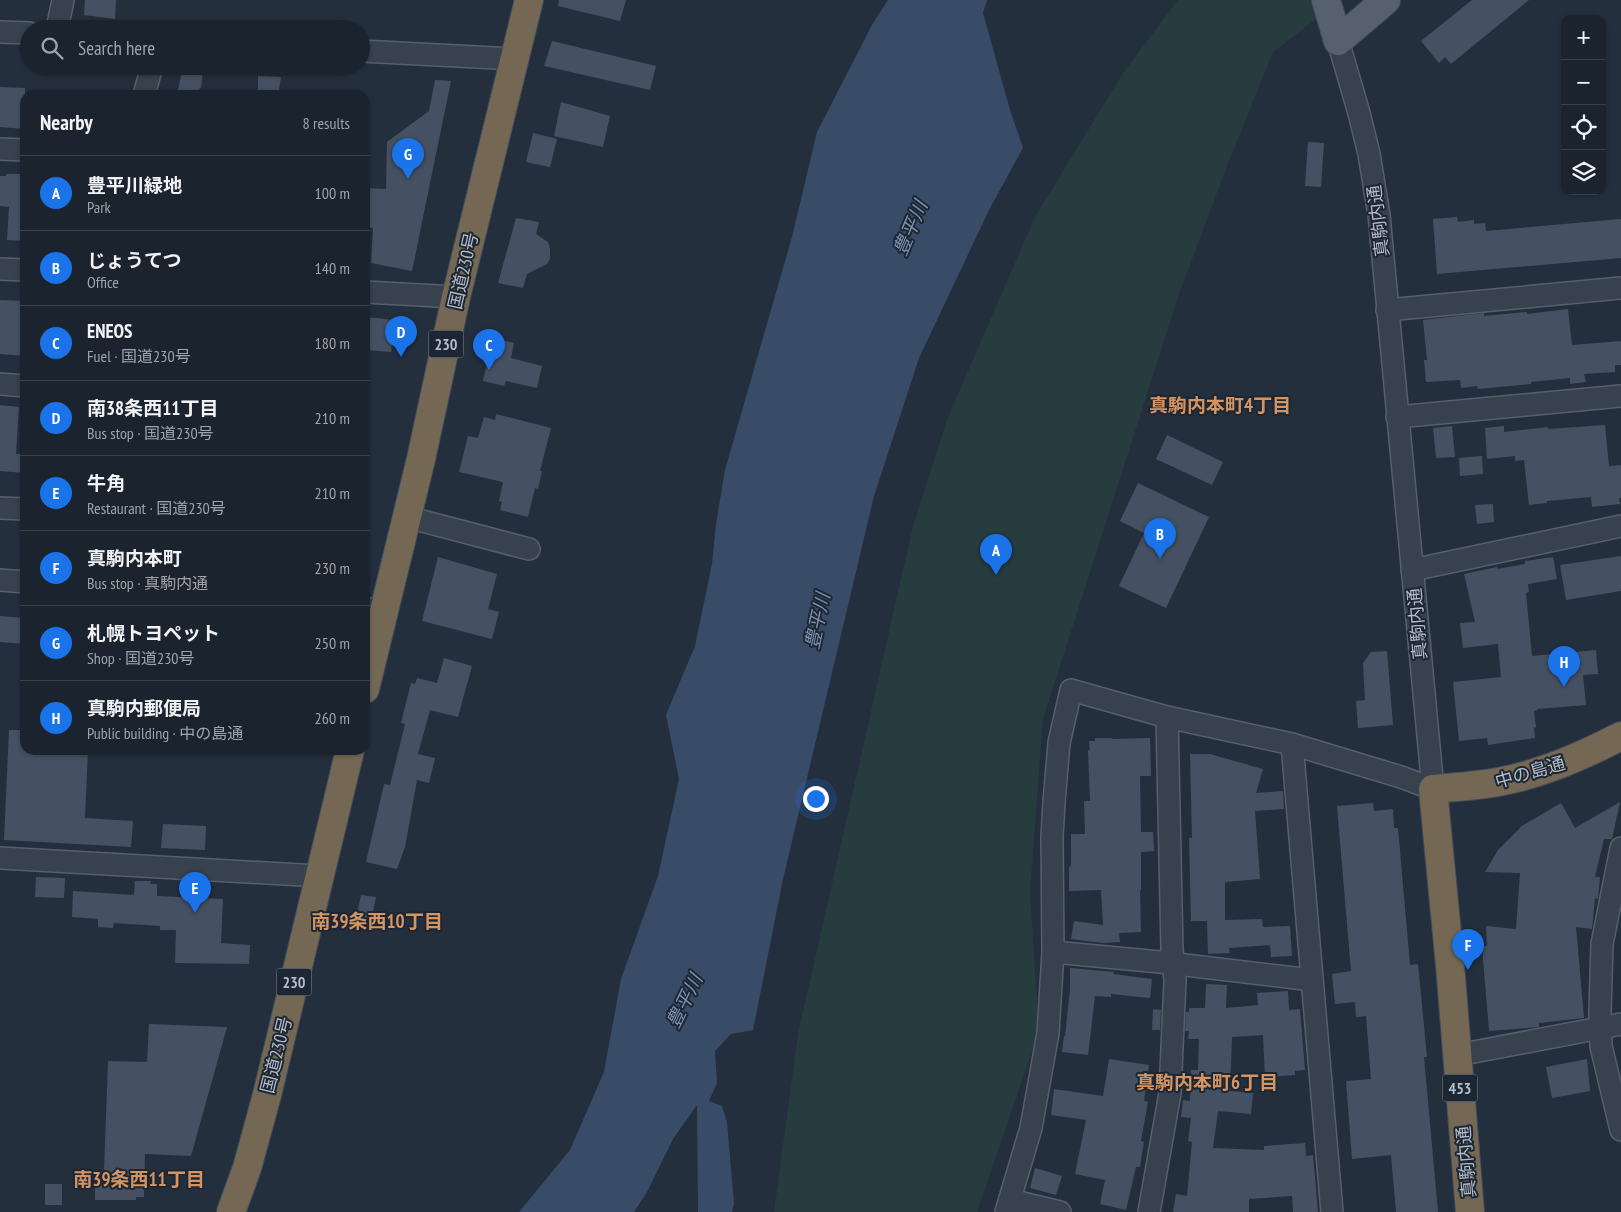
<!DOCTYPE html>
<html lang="en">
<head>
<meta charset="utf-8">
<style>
  body { margin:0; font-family:"PT Sans Narrow","Noto Sans JP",sans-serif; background:#242b36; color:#f1f3f6 }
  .controls { position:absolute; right:15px; top:15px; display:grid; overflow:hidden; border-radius:10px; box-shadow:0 1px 4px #0004 }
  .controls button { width:45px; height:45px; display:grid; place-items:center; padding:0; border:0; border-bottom:1px solid #39404a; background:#1b232e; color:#f1f3f6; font:25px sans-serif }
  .you { position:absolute; left:815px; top:798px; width:18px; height:18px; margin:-12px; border:4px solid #fff; border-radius:50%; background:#1a73e8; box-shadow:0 0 0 8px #1a73e833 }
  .badge { display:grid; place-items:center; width:32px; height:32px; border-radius:50%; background:#1a73e8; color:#fff; font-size:16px; font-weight:700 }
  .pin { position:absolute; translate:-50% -41px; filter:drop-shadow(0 1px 2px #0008) }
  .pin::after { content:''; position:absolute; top:26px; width:18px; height:15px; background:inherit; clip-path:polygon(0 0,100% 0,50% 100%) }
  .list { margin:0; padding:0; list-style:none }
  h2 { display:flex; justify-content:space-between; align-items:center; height:65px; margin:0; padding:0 20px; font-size:21px }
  h2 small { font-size:16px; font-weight:400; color:#a0a4aa }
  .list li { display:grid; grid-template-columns:32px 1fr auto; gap:15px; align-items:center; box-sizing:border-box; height:75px; padding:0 20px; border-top:1px solid #39404a }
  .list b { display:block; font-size:19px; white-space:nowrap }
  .list p { margin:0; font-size:16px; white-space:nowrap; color:#a0a4aa }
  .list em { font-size:16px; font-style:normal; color:#a0a4aa }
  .icon { flex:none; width:28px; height:28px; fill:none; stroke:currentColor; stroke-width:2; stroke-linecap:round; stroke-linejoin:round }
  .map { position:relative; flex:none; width:1621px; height:1212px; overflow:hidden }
  .search { position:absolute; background:#1b232e; box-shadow:0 1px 4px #0004; left:20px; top:20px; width:350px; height:55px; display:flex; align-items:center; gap:12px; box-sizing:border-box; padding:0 18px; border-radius:28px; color:#a0a4aa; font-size:19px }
  .panel { position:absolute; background:#1b232e; box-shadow:0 1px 4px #0004; left:20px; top:90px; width:350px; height:665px; border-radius:15px }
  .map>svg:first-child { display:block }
  .green { fill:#263c3f }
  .water { fill:#394c67 }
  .building { fill:#455162 }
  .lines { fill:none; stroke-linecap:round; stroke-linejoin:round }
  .minor-casing { stroke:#565f6c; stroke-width:24 }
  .major-casing { stroke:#414a57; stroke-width:30 }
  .highway-casing { stroke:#434c59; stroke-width:30 }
  .minor { stroke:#38414e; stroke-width:21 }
  .major { stroke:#56606e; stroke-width:28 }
  .highway { stroke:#746855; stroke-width:28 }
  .labels { text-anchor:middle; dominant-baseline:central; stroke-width:4; stroke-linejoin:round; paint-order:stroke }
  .shield { fill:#1d2633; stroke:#878f9c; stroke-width:1 }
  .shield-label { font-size:16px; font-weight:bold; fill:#b4bcc9 }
  .street-label { font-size:18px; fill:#b4bcc9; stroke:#1d2633 }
  .water-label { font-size:19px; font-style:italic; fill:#7c92b1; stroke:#1d2633 }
  .neighbourhood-label { font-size:19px; font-weight:bold; fill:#d59563; stroke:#1d2633 }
</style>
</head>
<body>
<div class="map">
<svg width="1621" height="1212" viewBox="0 0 1621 1212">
  <rect width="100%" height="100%" fill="#242f3e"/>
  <polygon class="green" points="1178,0 1341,0 1273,52 1227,166 1179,294 1043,719 1030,893 1039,1031 977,1212 774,1212 798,1034 913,526 948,417 1035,217 1123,73"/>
  <polygon class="water" points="888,0 987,0 983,13 1010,110 1023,148 989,210 919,358 874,496 783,879 753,1030 731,1034 715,1051 717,1083 709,1101 722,1106 727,1122 734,1204 732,1212 698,1212 697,1105 673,1139 647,1192 634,1212 519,1212 570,1150 604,1072 621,979 658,876 679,779 666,715 695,646 712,564 716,524 725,470 792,237 817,132 872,25"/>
  <g class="building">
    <polygon points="85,0 116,0 115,19 84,15"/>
    <polygon points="559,0 626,0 620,21 558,6"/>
    <polygon points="1472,0 1529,0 1451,64 1445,57 1439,63 1421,41"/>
    <polygon points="552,41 656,66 650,90 544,66"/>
    <polygon points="182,70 203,71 201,87 195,95 177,95"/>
    <polygon points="258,76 281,77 278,95 258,95"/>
    <polygon points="435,80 451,81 412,271 371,263 373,228 365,228 365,188 386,189 387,142 429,111"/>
    <polygon points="0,87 25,88 25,129 0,127"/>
    <polygon points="561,102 610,116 603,147 554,136"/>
    <polygon points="533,133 557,139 550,167 526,162"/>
    <polygon points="1308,142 1324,143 1321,187 1305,186"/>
    <polygon points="6,174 25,174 25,241 7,240 9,207 0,206 0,176 6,176"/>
    <polygon points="1457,217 1458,222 1474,220 1474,224 1485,223 1486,231 1621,219 1621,258 1437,274 1433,219"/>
    <polygon points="516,218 539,222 536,234 548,242 550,249 550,259 547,264 527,274 523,288 498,283"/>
    <polygon points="0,300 25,301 25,356 0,354"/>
    <polygon points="1568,309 1572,345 1621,341 1621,365 1615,365 1615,372 1584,374 1586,382 1570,384 1570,378 1531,382 1531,384 1478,389 1477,386 1461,388 1460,380 1426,382 1424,360 1427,360 1423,320 1484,313 1484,316 1527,312 1527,314"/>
    <polygon points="365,317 394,320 391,352 365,350"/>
    <polygon points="493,338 514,343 511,358 542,366 537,388 506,381 504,386 483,381"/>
    <polygon points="0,405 19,407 16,454 25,454 25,473 0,471"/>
    <polygon points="496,414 551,428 540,471 542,471 538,489 535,488 528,517 500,510 502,502 499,501 503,482 459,472 468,436 478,438 484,417 495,420"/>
    <polygon points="1605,425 1609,466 1621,465 1621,498 1619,498 1620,504 1592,507 1591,497 1547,501 1547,503 1529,505 1524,460 1515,461 1515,456 1487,459 1485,428 1504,426 1504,432 1548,427 1548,429"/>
    <polygon points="1452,426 1455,457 1436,458 1433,428"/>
    <polygon points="1167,435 1223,462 1212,485 1156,459"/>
    <polygon points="1482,456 1483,474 1460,476 1459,458"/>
    <polygon points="1138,483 1209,517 1166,608 1119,586 1144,533 1120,521"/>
    <polygon points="1493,504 1494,522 1477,524 1475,505"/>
    <polygon points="1621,556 1621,591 1566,600 1560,565"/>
    <polygon points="438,557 497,574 488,609 499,612 492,639 422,621"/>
    <polygon points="1553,557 1557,579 1528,584 1529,592 1526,593 1532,656 1596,650 1598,674 1583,675 1586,705 1537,709 1538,710 1534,711 1536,727 1534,728 1535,738 1488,745 1487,738 1459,741 1453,682 1501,677 1498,644 1463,648 1460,623 1475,622 1464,574 1497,567 1498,569 1525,564 1525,561"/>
    <polygon points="0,616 25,618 25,644 0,642"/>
    <polygon points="1387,651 1393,725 1358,728 1356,701 1365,700 1363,663 1371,652"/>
    <polygon points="444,658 472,666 458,717 430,710 418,754 435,758 429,783 417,780 405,847 397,869 366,862 384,784 390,785 405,724 401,723 411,683 415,684 417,678 437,683"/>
    <polygon points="9,730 25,730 25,750 88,750 85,818 133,821 131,847 4,840"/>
    <polygon points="1095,738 1112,738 1112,739 1150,738 1151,776 1140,776 1141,832 1153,832 1154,851 1141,852 1141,890 1140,890 1141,932 1119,933 1120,942 1103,943 1071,939 1074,921 1103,925 1101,890 1069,891 1069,867 1071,866 1071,834 1085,834 1084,801 1090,801 1088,750 1090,750 1089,741 1095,741"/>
    <polygon points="1190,754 1210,754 1263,769 1256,793 1283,791 1284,809 1255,811 1260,879 1225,882 1225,920 1262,919 1263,927 1290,926 1292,956 1271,957 1270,945 1229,948 1230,953 1208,954 1207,921 1191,921 1189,838 1192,838"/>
    <polygon points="1620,802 1612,839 1604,839 1595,877 1600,877 1598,899 1595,898 1592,929 1576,927 1584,1018 1539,1023 1539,1027 1489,1031 1482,946 1487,946 1486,926 1516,929 1520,873 1485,872 1498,850 1520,828 1520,827 1561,803 1575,828"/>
    <polygon points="1373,803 1374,811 1393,809 1394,828 1398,828 1410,965 1418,964 1427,1057 1424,1057 1438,1212 1396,1212 1391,1155 1352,1159 1346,1081 1371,1079 1366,1016 1356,1017 1355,1002 1335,1004 1332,974 1351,971 1337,806"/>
    <polygon points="163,824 206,826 205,850 161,848"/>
    <polygon points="36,877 65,878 64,898 35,897"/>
    <polygon points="135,881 151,881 150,884 157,884 157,896 223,899 221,943 250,945 249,964 175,963 176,930 160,930 160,926 114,923 113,928 98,927 98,919 72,917 73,891 134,895"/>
    <polygon points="361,895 376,897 371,922 356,919"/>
    <polygon points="1070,968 1114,972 1113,974 1152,979 1150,998 1111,994 1111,997 1095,996 1088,1055 1062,1052 1064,1036 1065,1036 1070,989"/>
    <polygon points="1206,984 1227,985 1226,1008 1258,1005 1257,993 1288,991 1289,1010 1300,1009 1305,1070 1295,1071 1295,1075 1265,1077 1263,1035 1232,1037 1230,1091 1253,1093 1251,1114 1218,1111 1213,1148 1264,1150 1264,1146 1305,1143 1306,1156 1313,1155 1318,1212 1293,1212 1292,1196 1249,1199 1249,1212 1173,1212 1176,1194 1187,1196 1192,1142 1188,1141 1191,1118 1181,1117 1183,1100 1190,1101 1191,1070 1198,1070 1199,1039 1188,1039 1189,1031 1185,1031 1186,1012 1189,1012 1189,1008 1205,1008"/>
    <polygon points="1153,1009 1161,1010 1160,1030 1152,1030"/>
    <polygon points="149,1024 227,1027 191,1156 145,1154 144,1197 136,1197 136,1200 95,1200 95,1171 104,1171 108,1061 147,1062"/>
    <polygon points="1109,1059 1149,1065 1144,1101 1148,1102 1141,1141 1144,1142 1140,1167 1136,1167 1126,1210 1100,1204 1105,1180 1075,1174 1086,1120 1051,1115 1054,1089 1103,1096"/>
    <polygon points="1587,1059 1590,1091 1552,1098 1546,1067"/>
    <polygon points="1035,1168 1062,1176 1056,1195 1030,1188"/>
    <rect x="45" y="1184" width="17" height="21"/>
  </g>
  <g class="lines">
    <defs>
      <g id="minor">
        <polyline points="57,29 63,0"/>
        <polyline points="0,32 29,33"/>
        <polyline points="361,51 514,59"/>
        <polyline points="144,95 152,66"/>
        <polyline points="0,149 25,150"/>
        <polyline points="0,269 25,270"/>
        <polyline points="365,292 456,297"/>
        <polyline points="1387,310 1621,288"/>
        <polyline points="0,384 25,386"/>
        <polyline points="1397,417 1621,396"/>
        <polyline points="0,508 25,509"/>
        <polyline points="407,517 529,549"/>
        <polyline points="1412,570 1621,526"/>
        <polyline points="0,580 25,582"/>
        <polyline points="365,609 384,610"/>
        <polyline points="1292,744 1332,1212"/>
        <polyline points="1621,848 1602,944 1600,1011 1601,1046 1621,1130"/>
        <polyline points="0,858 319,876"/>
        <polyline points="1053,952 1160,962 1312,980"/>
        <polyline points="1458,1055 1621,1024"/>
        <polyline points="1010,1200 1060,1212"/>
        <polyline points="1006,1212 1031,1128 1048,1033 1053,952 1052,837 1054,802 1059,743 1071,690 1167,717 1292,744 1401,777 1433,789 1379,215 1369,154 1359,113 1338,41"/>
        <polyline points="1149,1212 1170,1093 1175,980 1172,949 1167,717"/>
      </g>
      <polyline id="major" points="1326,0 1338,41 1386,0"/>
      <g id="highway">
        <polyline points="365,689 421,459 456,297 529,0"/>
        <polyline points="231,1212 247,1168 267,1095 350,750"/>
        <path d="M1470,1212L1450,965L1433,789C1455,787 1477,786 1498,782C1542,774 1582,756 1621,736"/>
      </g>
    </defs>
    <use href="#minor" class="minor-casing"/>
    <use href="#major" class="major-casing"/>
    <use href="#highway" class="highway-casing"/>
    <use href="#minor" class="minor"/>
    <use href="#major" class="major"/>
    <use href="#highway" class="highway"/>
  </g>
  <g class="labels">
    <g class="shield">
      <rect x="428.5" y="330.5" width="35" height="27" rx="4"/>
      <rect x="276.5" y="968.5" width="35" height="27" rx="4"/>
      <rect x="1442.5" y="1074.5" width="35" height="27" rx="4"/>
    </g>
    <g class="shield-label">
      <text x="446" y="344">230</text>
      <text x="294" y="982">230</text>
      <text x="1460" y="1088">453</text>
    </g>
    <g class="street-label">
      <text transform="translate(1378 221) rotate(-97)">真駒内通</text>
      <text transform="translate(463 271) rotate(-77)">国道230号</text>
      <text transform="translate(1417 624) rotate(-95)">真駒内通</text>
      <text transform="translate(1530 772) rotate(-16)">中の島通</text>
      <text transform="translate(276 1055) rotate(-76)">国道230号</text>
      <text transform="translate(1466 1162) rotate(-95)">真駒内通</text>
    </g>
    <g class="water-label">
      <text transform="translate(910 228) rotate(-67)">豊平川</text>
      <text transform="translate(817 621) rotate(-78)">豊平川</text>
      <text transform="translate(684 1001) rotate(-64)">豊平川</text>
    </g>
    <g class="neighbourhood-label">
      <text x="1220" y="405">真駒内本町4丁目</text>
      <text x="377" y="921">南39条西10丁目</text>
      <text x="1207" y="1082">真駒内本町6丁目</text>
      <text x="139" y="1179">南39条西11丁目</text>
    </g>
  </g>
</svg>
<div class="controls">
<button>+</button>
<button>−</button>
<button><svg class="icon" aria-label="locate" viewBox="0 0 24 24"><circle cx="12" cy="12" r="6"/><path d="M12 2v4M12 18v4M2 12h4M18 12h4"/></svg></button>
<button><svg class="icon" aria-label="layers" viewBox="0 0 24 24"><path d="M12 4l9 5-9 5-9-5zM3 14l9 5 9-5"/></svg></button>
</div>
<div class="you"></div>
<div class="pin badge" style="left:996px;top:575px">A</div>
<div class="pin badge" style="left:1160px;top:559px">B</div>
<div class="pin badge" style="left:489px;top:370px">C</div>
<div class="pin badge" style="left:401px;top:357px">D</div>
<div class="pin badge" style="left:195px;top:913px">E</div>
<div class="pin badge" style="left:1468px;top:970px">F</div>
<div class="pin badge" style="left:408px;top:179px">G</div>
<div class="pin badge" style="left:1564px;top:687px">H</div>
<div class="search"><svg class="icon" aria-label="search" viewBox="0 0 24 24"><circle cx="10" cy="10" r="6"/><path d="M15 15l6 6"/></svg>Search here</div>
<section class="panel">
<h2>Nearby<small>8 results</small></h2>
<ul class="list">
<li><span class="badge">A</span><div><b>豊平川緑地</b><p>Park</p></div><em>100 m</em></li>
<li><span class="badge">B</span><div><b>じょうてつ</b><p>Office</p></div><em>140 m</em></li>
<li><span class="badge">C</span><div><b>ENEOS</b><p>Fuel · 国道230号</p></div><em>180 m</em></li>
<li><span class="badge">D</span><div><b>南38条西11丁目</b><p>Bus stop · 国道230号</p></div><em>210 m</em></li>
<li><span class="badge">E</span><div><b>牛角</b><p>Restaurant · 国道230号</p></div><em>210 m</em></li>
<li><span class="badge">F</span><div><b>真駒内本町</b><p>Bus stop · 真駒内通</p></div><em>230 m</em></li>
<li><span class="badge">G</span><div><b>札幌トヨペット</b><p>Shop · 国道230号</p></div><em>250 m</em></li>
<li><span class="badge">H</span><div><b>真駒内郵便局</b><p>Public building · 中の島通</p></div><em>260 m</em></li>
</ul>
</section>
</div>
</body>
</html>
